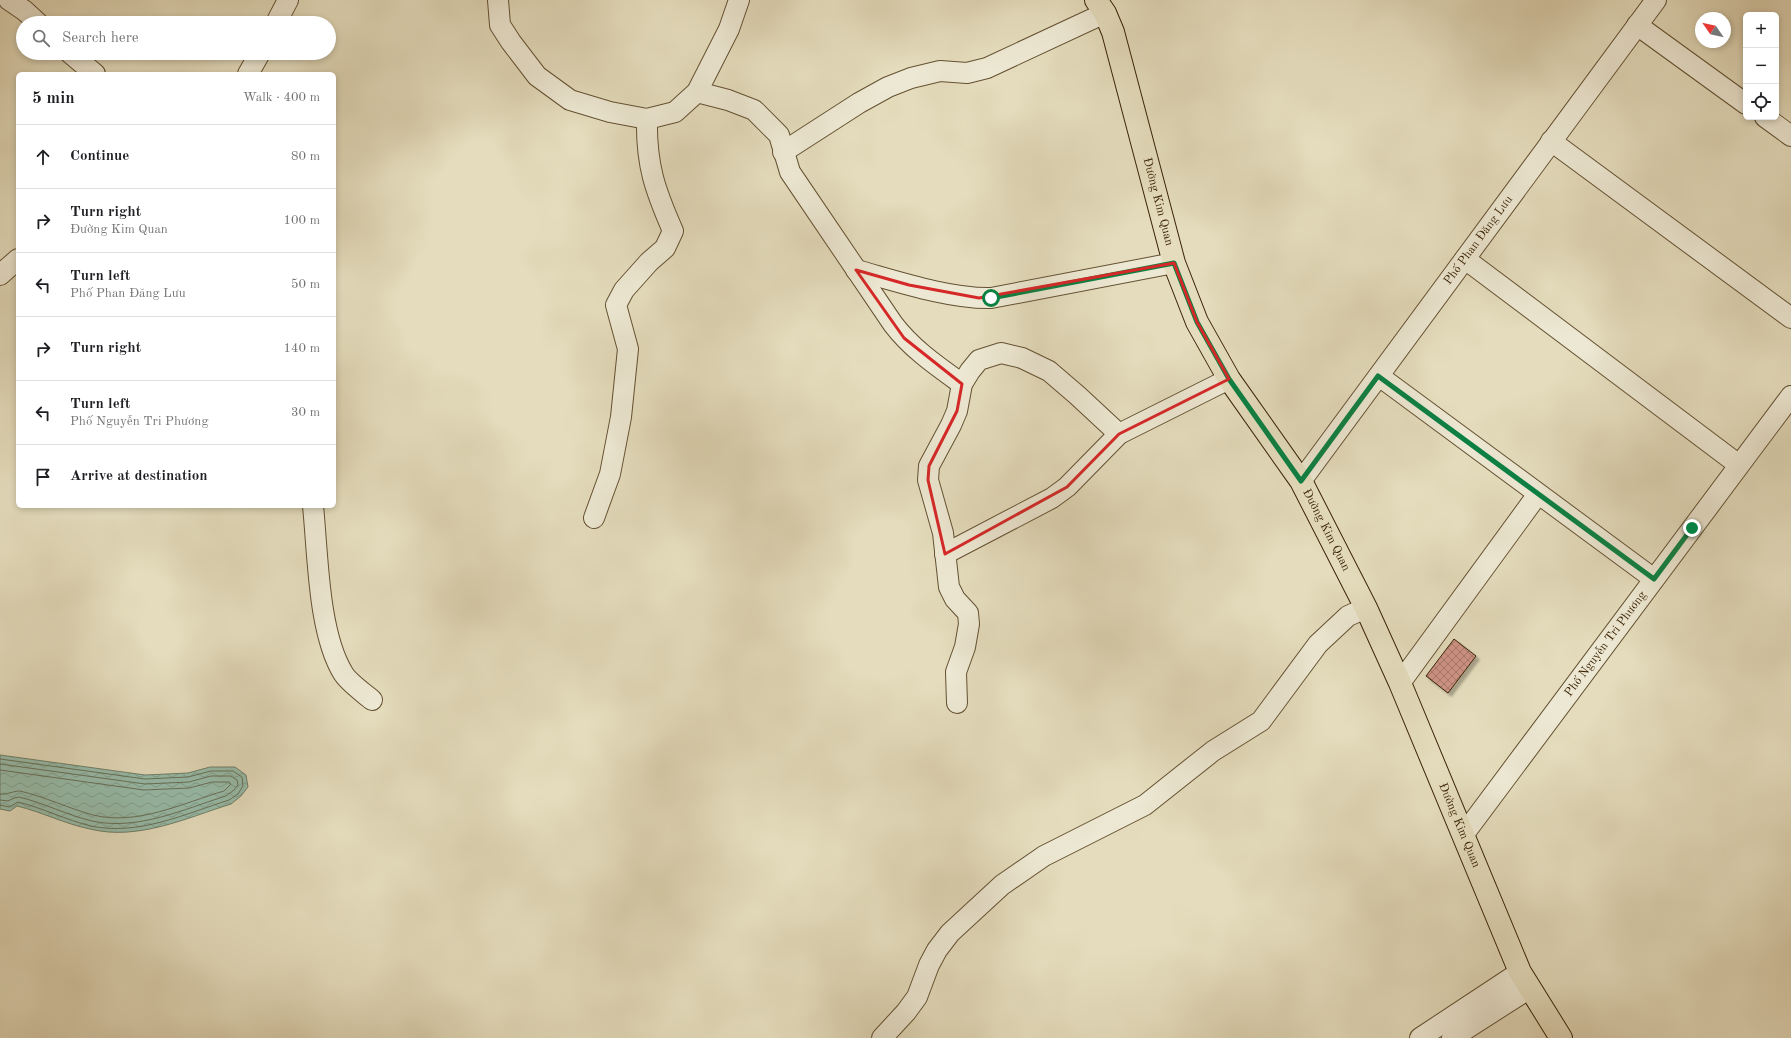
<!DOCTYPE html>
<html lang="en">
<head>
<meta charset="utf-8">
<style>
  body { margin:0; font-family:"Old Standard TT",serif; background:#f2f2f2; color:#202124 }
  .controls { position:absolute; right:12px; top:12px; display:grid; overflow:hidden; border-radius:6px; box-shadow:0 2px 6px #0003 }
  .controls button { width:36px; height:36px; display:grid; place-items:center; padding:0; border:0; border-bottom:1px solid #e0e0e0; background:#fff; color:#202124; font:20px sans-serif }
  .compass { position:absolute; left:1695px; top:12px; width:36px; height:36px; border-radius:50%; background:#fff; box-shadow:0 2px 6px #0003; rotate:304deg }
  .stop { position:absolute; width:12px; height:12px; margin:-9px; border:3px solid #0b8043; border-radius:50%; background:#fff }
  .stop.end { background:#0b8043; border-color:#fff; box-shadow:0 1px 4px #0008 }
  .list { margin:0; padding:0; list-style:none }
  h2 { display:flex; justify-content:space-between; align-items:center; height:52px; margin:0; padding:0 16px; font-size:17px }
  h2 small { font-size:13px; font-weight:400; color:#757577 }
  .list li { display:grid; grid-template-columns:26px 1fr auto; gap:12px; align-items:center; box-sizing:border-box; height:64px; padding:0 16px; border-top:1px solid #e0e0e0 }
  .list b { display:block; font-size:15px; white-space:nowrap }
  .list p { margin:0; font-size:13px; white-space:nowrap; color:#757577 }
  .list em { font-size:13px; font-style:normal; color:#757577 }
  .icon { flex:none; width:22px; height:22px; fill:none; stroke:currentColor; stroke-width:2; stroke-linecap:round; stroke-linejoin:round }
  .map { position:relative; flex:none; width:1791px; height:1038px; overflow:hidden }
  .search { position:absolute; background:#fff; box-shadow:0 2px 6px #0003; left:16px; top:16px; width:320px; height:44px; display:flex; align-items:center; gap:10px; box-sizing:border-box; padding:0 14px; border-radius:22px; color:#757577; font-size:15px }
  .panel { position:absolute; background:#fff; box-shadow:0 2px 6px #0003; left:16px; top:72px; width:320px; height:436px; border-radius:6px }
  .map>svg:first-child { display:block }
  .water { fill:url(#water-waves); stroke:#717f68 }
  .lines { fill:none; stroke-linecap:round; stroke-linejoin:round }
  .shore { stroke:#687057; stroke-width:1 }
  .building { fill:url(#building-cross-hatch); stroke:#392304; filter:url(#shadow) }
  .minor-casing { stroke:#645132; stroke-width:22 }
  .major-casing { stroke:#392304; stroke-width:24 }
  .minor { stroke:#ede8d3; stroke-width:20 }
  .major { stroke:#e4dcbc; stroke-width:22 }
  .route { stroke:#0b8043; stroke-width:5 }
  .marked { fill:none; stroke:#d62828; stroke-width:3; stroke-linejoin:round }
  .labels { text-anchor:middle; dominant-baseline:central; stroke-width:4; stroke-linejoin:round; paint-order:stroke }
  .street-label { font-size:12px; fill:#392304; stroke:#ede8d3 }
</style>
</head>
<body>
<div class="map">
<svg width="1791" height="1038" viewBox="0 0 1791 1038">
  <defs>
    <pattern id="water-waves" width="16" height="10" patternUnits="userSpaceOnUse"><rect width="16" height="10" fill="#97bcaa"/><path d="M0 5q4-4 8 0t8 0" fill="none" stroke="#83a191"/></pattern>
    <pattern id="building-cross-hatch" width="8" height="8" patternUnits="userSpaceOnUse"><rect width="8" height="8" fill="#ce9386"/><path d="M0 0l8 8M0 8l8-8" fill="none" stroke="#a8786b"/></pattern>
    <filter id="shadow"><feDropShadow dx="3.5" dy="3.5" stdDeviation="1" flood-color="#0004"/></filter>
  </defs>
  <rect width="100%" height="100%" fill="#e4dcbc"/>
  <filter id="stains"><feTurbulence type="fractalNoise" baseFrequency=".005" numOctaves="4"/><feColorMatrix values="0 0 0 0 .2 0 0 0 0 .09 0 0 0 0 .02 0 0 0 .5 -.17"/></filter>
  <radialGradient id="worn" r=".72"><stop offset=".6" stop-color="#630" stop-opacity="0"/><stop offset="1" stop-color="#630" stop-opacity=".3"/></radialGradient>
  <path class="water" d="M0,755L145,775L188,773L210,767H235L246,775L248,787L241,796L231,804C186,818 138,841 90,829C65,824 42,812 17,806L10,811L0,809Z"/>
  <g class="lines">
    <g class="shore">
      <path d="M0,759L145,779L188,777L211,771H233L242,777L243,786L238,794L229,800C185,814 138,836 91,826C66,820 43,808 18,802L9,807L0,805"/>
      <path d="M0,764L145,784L189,782L211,776H231L237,780L238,785L234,790L226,796C184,809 138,831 92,821C67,815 44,803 19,797L14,798L8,801L0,800"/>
      <path d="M0,770L144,790L189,788L212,782H229L231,784L224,791C183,803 137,826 93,815C68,808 45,797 20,791C13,791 7,795 0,794"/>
    </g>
  </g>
  <polygon class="building" points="1454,639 1476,656 1448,693 1426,676"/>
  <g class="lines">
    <defs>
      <g id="minor">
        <polyline points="9,0 25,11 38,23"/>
        <polyline points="498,0 500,25 511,42 537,76 570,100 610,112 647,119 675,112 697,92 729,29 739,0"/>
        <polyline points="276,23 288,0"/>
        <polyline points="1637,25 1746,104"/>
        <polyline points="70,53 95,74"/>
        <polyline points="248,74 260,53"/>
        <path d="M697,92L728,100L754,110L779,135L790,172L893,324C912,349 937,366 962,384"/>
        <polyline points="1765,117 1791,136"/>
        <polyline points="1551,141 1791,318"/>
        <polyline points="783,152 859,103 888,87 911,78 940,71 967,73 987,68 1105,13"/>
        <polyline points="1465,259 1739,465"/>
        <path d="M856,270C896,281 950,299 991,298L1174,263"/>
        <polyline points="0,275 18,259"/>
        <polyline points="1379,376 1654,579"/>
        <path id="s1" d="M1301,481L1656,0"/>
        <path d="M313,506C318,554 318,632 343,673C348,682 364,693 372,700"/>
        <path d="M594,518L610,474L621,417L628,349L616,305L624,290L649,262L665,248L673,231C655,190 646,165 647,119"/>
        <polyline points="945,554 1052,498 1067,487 1119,434 1229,379"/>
        <polyline points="1400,683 1538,494"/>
        <polyline points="957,703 956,672 965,647 969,624 968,613 955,599 949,587 943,533 928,480 929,466 951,425 957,411 962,384 970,371 979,360 1001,353 1022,358 1049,371 1077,395 1119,434"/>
        <path id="s2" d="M1464,834L1791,396"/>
        <polyline points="882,1038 906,1012 917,997 929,965 937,950 950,933 1002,885 1044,856 1145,805 1213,751 1261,721 1318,644 1348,616 1366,608"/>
        <polyline points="1420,1038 1520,972"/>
        <polyline points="1452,1038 1530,988"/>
      </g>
      <g id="major">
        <path id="s3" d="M1096,0L1105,13L1113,32L1174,263L1197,322L1229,379L1301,481L1366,608L1400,683L1520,972L1561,1038"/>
      </g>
    </defs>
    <use href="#minor" class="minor-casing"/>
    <use href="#major" class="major-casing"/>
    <use href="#minor" class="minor"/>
    <use href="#major" class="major"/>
  </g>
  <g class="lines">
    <polyline class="route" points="991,298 1174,263 1197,322 1229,379 1301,481 1378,376 1654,579 1692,528"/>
  </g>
  <path class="marked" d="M1174,263L1197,322L1229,379L1119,434L1067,487L945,554L928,480L929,466L957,411L962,384L904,338L856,270L909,285L979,298Z"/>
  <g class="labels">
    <g class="street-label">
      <text stroke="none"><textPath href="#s3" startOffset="212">Đường Kim Quan</textPath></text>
      <text stroke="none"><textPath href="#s1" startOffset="299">Phố Phan Đăng Lưu</textPath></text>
      <text stroke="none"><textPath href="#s3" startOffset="584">Đường Kim Quan</textPath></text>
      <text stroke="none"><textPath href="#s2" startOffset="237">Phố Nguyễn Tri Phương</textPath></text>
      <text stroke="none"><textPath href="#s3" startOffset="908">Đường Kim Quan</textPath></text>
    </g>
  </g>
  <rect width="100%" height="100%" filter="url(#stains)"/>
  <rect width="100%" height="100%" fill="url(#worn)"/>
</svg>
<div class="controls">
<button>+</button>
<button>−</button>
<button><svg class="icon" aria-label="locate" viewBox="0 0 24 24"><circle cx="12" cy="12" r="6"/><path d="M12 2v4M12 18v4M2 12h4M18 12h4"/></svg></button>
</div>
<svg class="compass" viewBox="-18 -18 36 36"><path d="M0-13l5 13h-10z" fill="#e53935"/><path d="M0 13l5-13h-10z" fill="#757577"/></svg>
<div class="stop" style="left:991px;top:298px"></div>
<div class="stop end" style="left:1692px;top:528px"></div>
<div class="search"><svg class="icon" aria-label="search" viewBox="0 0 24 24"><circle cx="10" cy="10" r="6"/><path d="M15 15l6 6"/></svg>Search here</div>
<section class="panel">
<h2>5 min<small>Walk · 400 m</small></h2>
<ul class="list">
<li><svg class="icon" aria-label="ahead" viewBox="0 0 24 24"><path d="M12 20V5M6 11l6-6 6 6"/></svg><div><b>Continue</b></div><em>80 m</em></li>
<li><svg class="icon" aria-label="right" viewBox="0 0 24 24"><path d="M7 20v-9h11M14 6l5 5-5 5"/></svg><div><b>Turn right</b><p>Đường Kim Quan</p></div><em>100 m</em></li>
<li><svg class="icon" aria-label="left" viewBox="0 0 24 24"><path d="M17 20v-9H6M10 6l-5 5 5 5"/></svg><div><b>Turn left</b><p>Phố Phan Đăng Lưu</p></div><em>50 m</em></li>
<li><svg class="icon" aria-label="right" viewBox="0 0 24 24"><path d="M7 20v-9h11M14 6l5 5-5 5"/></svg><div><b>Turn right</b></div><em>140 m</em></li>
<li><svg class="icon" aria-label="left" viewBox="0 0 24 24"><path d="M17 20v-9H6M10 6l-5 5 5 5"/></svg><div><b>Turn left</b><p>Phố Nguyễn Tri Phương</p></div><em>30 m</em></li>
<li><svg class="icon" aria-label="arrive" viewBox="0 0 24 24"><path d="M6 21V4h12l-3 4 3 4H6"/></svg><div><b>Arrive at destination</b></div></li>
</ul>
</section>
</div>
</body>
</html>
